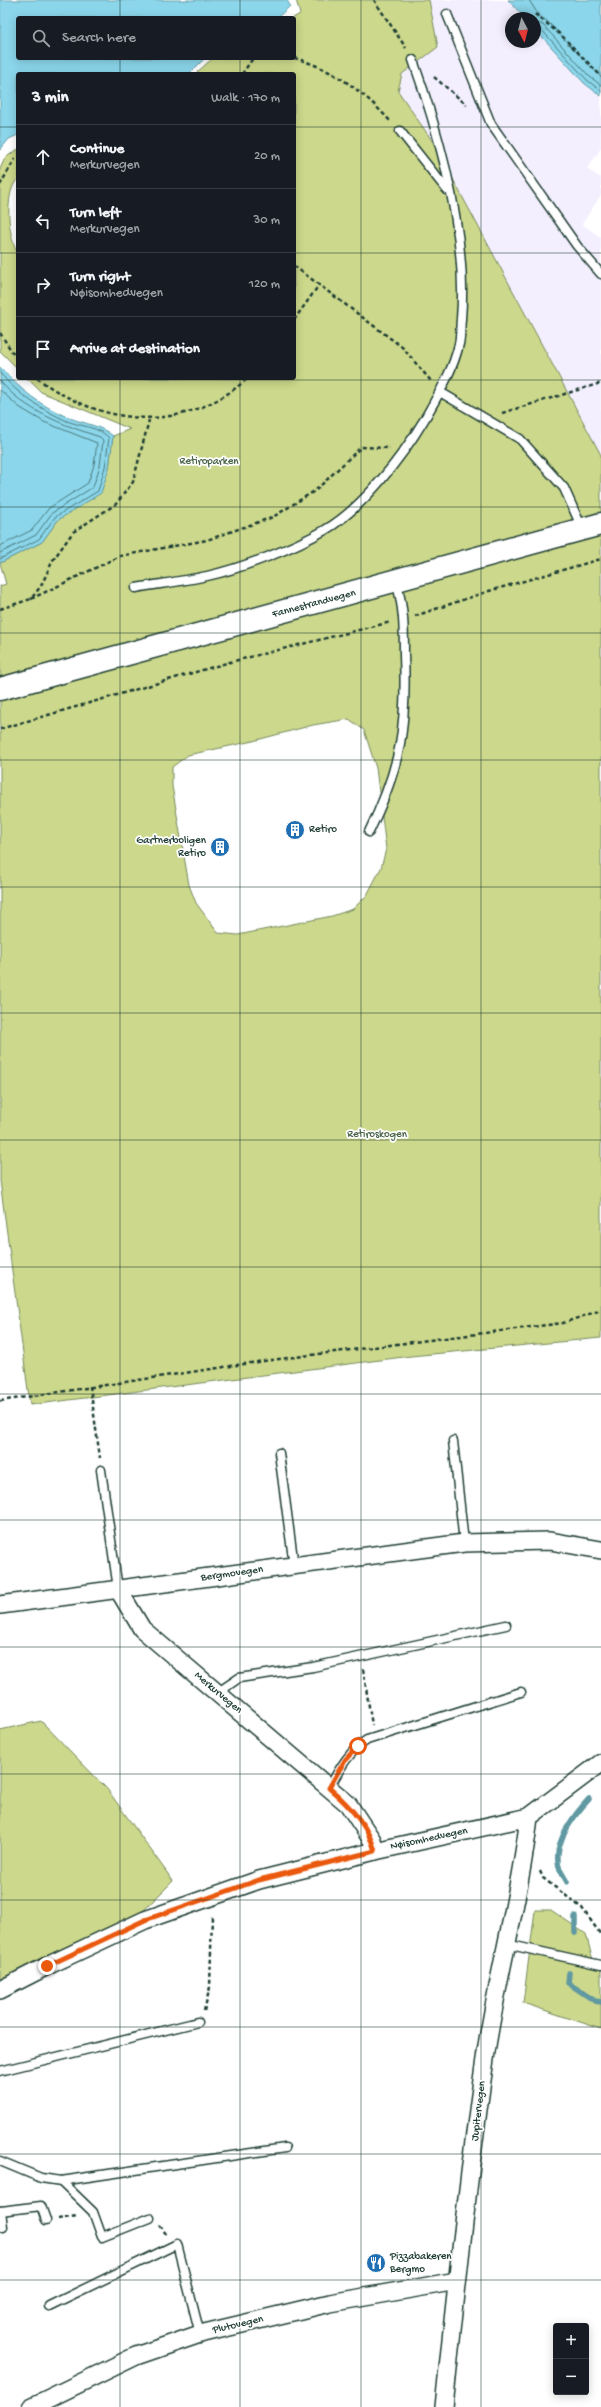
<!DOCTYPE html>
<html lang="en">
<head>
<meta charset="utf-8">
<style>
  body { margin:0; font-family:"Gochi Hand",sans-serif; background:#242831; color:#f1f3f6 }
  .controls { position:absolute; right:12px; bottom:12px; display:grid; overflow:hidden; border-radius:4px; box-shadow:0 2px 10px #0003 }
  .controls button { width:36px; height:36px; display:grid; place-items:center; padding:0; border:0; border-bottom:1px solid #363941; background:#171b24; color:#f1f3f6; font:20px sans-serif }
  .compass { position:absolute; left:505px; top:12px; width:36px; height:36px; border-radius:50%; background:#171b24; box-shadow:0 2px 10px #0003; rotate:173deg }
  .stop { position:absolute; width:12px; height:12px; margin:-9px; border:3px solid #ea580c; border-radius:50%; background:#fff }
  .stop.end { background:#ea580c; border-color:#fff; box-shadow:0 1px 4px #0008 }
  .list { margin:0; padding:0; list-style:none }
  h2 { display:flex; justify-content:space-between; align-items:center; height:52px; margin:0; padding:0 16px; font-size:17px }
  h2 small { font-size:13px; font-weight:400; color:#9ea1a6 }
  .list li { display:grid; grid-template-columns:26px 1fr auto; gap:12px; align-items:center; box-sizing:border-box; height:64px; padding:0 16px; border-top:1px solid #363941 }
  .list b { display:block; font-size:15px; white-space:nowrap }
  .list p { margin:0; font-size:13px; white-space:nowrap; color:#9ea1a6 }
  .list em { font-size:13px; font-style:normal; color:#9ea1a6 }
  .icon { flex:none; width:22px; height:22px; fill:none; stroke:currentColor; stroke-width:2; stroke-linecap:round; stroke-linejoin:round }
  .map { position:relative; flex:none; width:601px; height:2407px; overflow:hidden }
  .search { position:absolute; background:#171b24; box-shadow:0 2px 10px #0003; left:16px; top:16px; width:280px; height:44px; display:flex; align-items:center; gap:10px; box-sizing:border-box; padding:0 14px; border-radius:4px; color:#9ea1a6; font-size:15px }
  .panel { position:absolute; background:#171b24; box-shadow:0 2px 10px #0003; left:16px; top:72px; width:280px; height:308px; border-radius:4px }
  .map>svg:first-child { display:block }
  .built { fill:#f4effe }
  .green { fill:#ccd88b; stroke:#768a60; fill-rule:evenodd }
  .water { fill:#8bd6eb; stroke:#6099a2 }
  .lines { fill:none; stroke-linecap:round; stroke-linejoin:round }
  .shore { stroke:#4a7a7d; stroke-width:1 }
  .stream { stroke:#6099a2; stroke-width:5.5 }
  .lane-casing { stroke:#1f3d34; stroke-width:11 }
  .street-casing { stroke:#1f3d34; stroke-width:20 }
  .highway-casing { stroke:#1f3d34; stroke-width:25 }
  .path { stroke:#1f3d34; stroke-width:2.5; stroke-dasharray:4 3; stroke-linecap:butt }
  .lane { stroke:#fff; stroke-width:8 }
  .street { stroke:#fff; stroke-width:17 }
  .highway { stroke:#fff; stroke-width:22 }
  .route { stroke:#ea580c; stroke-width:5 }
  .grid { fill:none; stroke:#1f3d34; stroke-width:1; stroke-opacity:0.55 }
  .labels { text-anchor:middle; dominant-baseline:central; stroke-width:3.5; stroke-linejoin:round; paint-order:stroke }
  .park-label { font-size:11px; fill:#4a644a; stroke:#fff }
  .street-label { font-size:11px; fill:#1f3d34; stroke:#fff }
  .poi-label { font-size:11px; fill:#1f3d34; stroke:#fff; text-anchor:start }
</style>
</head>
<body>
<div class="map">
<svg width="601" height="2407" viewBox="0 0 601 2407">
  <rect width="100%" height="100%" fill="#fff"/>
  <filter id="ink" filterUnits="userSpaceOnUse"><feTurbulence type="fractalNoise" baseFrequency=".025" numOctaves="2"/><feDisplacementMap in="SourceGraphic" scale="8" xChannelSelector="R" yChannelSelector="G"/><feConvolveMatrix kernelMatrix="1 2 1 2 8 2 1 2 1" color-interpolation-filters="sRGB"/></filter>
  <g filter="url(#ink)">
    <polygon class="built" points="429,0 508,0 525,18 511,18 511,42 535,42 535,29 584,83 601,96 601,148 587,169 601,178 601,195 582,224 601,238 601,455 433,142 397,91 402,74 438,47"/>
    <g class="green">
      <path d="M296,0H429L438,47L402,74L398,91L433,142L601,455V1338L411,1356L30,1405L0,1181V586L6,584L0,563L42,542L58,520L77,507L109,468L113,436L130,429L41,392L27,378H294V74H195L213,58H294L293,18L300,14ZM349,719L364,730L376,768L386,849L381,868L367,895L353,909L332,916L238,935L218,933L196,903L189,885L172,786V767L188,755L253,741L313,725Z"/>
      <path d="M18,149C18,157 20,170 18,178C16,181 13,185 12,189C6,206 9,238 18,254V369L0,351V169L5,158Z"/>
      <polygon points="41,1721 107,1789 173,1881 142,1912 33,1962 0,1984 0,1730"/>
      <polygon points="535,1910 551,1910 586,1934 592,1957 601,1965 601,2029 523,2003"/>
    </g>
    <g class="water">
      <polygon points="0,0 287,0 290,6 277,18 18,18 18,58 205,58 189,74 18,74 18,135 9,139 0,150"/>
      <polygon points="508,0 601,0 601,96 584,83 535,29 535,18 525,18"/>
      <path d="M0,367C19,389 42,407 70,418C85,424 100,425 113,436L109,468L101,493L58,520L42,542L0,563Z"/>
    </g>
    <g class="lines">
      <g class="shore">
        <polyline points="529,0 539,16 547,21 601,77"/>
        <polyline points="535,22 543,25 590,77 601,85"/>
        <polyline points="535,27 540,28 587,80 601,91"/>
        <path d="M0,373C18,395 41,409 67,421C79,426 100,427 109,438L105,467L98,491L55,517L39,539L0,559"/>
        <path d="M0,381C25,411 63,425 100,437L103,440L100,466L93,487L52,513L36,535L0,553"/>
        <polyline points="0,390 19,407 44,422 97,443 94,465 88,483 49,508 32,530 0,546"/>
      </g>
      <g class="stream">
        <path d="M567,1882C564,1876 558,1869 558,1862C555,1840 575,1814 589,1799"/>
        <polyline points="575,1933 575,1917"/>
        <polyline points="569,1973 568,1983 595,2001 601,2002"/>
      </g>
      <defs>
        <g id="lane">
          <polyline points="447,14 491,124 577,246 601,274"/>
          <polyline points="400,131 447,190"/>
          <polyline points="440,392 520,439 564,488 582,528"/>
          <path d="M136,588C159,584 184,581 207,576C243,568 294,548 325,530C363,508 402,457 424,420C437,397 453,371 459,344C461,336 460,327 461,319C468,236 441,139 413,60"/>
          <path d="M369,832C401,766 407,727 404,655C404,630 404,606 396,582"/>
          <polyline points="453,1441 464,1543"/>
          <polyline points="279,1453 294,1566"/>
          <polyline points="101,1470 118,1589"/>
          <polyline points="217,1693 239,1678 313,1667 506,1625"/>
          <path d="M329,1788C339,1770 348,1752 367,1740L521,1692"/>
          <polyline points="506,1944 601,1965"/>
          <polyline points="0,2071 198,2022"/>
          <polyline points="0,2161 41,2178 61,2181 93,2212 102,2237 150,2218"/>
          <polyline points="61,2181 285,2148"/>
          <polyline points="0,2211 41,2206 46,2220"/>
          <polyline points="1,2211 3,2227"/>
          <polyline points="49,2306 177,2244 200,2334"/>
        </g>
        <g id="street">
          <polyline points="118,1589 142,1629 348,1804 372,1840 375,1851"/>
          <polyline points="0,1605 464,1543 550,1541 601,1550"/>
          <polyline points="0,1990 47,1966 145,1920 259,1880 375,1851 529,1817 601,1763"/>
          <polyline points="31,2407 136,2356 200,2334 330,2303 457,2281"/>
          <path d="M444,2407C456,2289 469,2170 486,2052C498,1973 520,1896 529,1817"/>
        </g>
        <polyline id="highway" points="0,689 601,524"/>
      </defs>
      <use href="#lane" class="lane-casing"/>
      <use href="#street" class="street-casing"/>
      <use href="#highway" class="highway-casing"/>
      <g class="path">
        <polyline points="374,0 406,48"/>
        <polyline points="535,14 561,35 601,76"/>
        <path d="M294,58C334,69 364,92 391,122"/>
        <polyline points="242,74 253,58"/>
        <polyline points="434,77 467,105"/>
        <polyline points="0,185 15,159"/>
        <polyline points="294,266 402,347 431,381"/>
        <polyline points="294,320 319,285"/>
        <polyline points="0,333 18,361"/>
        <path d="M37,378C103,427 184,435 248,378"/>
        <polyline points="502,413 601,383"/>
        <polyline points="31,599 120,556 207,540 273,517 316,490 361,447 390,448"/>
        <polyline points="0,609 31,599 41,586 53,560 73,532 116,504 133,482 149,420"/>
        <polyline points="415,616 489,591 601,559"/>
        <polyline points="0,729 230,662 391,622"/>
        <polyline points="90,1386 100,1458"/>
        <polyline points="0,1401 264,1361 563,1323 601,1310"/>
        <polyline points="363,1669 372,1725"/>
        <polyline points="540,1871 543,1878 582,1908 601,1935"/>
        <polyline points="204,2011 210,1987 212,1915"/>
        <polyline points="58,2219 77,2216"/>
        <polyline points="160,2225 166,2234"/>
      </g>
      <use href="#lane" class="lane"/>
      <use href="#street" class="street"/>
      <use href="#highway" class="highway"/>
    </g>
  </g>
  <g class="lines" filter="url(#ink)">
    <path class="route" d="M47,1966L145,1920L259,1880L375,1851C368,1825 348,1804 329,1788L345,1760L358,1746"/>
  </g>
  <path class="grid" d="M120,0V18M240,0V18M361,0V2407M481,0V2407M120,58V74M240,58V74M0,127H18M294,127H601M0,253H18M294,253H601M120,378V2407M240,378V2407M0,380H601M0,507H601M0,633H601M0,760H601M0,887H601M0,1013H601M0,1140H601M0,1267H601M0,1394H601M0,1520H601M0,1647H601M0,1774H601M0,1900H601M0,2027H601M0,2154H601M0,2280H601"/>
  <defs>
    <symbol id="building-disc" viewBox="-11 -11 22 22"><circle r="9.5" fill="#1f6fb2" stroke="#fff"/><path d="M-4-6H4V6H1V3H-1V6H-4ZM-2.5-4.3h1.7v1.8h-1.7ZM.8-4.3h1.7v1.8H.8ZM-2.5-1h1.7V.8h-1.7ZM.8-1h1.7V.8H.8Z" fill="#fff"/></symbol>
    <symbol id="restaurant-disc" viewBox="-11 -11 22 22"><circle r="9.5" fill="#1f6fb2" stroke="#fff"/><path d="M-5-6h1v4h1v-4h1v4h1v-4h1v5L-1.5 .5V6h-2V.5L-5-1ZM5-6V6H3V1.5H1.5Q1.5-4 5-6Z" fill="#fff"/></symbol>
  </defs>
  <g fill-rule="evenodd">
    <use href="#building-disc" x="284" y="819" width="22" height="22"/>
    <use href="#building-disc" x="209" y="836" width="22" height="22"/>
    <use href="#restaurant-disc" x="365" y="2252" width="22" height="22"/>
  </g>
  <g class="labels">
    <g class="park-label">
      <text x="209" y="462">Retiroparken</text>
      <text x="377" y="1135">Retiroskogen</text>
    </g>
    <g class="street-label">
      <text transform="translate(314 604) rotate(-15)">Fannestrandvegen</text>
      <text transform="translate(232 1574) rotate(-8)">Bergmovegen</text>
      <text transform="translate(218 1693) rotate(40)">Merkurvegen</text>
      <text transform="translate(429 1839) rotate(-12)">Nøisomhedvegen</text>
      <text transform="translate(479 2111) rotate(-83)">Jupitervegen</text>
      <text transform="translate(238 2325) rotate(-13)">Plutovegen</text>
    </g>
    <g class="poi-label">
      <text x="309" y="830">Retiro</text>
      <text x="206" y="841" text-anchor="end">Gartnerboligen<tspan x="206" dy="13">Retiro</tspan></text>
      <text x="390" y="2257">Pizzabakeren<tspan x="390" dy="13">Bergmo</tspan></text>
    </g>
  </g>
</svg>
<div class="controls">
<button>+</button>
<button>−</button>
</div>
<svg class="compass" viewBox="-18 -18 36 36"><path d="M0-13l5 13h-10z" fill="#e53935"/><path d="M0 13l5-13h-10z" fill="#9ea1a6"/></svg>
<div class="stop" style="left:358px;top:1746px"></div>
<div class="stop end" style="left:47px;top:1966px"></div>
<div class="search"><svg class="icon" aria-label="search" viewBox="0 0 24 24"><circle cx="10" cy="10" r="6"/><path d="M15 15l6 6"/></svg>Search here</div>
<section class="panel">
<h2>3 min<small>Walk · 170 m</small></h2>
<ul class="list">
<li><svg class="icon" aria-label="ahead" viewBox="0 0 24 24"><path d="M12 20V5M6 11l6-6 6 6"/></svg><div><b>Continue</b><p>Merkurvegen</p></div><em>20 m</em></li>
<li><svg class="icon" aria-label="left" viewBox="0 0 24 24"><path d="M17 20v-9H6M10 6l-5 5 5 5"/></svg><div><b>Turn left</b><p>Merkurvegen</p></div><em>30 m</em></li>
<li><svg class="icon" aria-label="right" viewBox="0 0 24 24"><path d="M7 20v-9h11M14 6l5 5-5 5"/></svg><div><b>Turn right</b><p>Nøisomhedvegen</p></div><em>120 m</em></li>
<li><svg class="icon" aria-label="arrive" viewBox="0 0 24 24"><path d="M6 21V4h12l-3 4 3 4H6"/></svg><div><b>Arrive at destination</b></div></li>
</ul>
</section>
</div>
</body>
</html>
